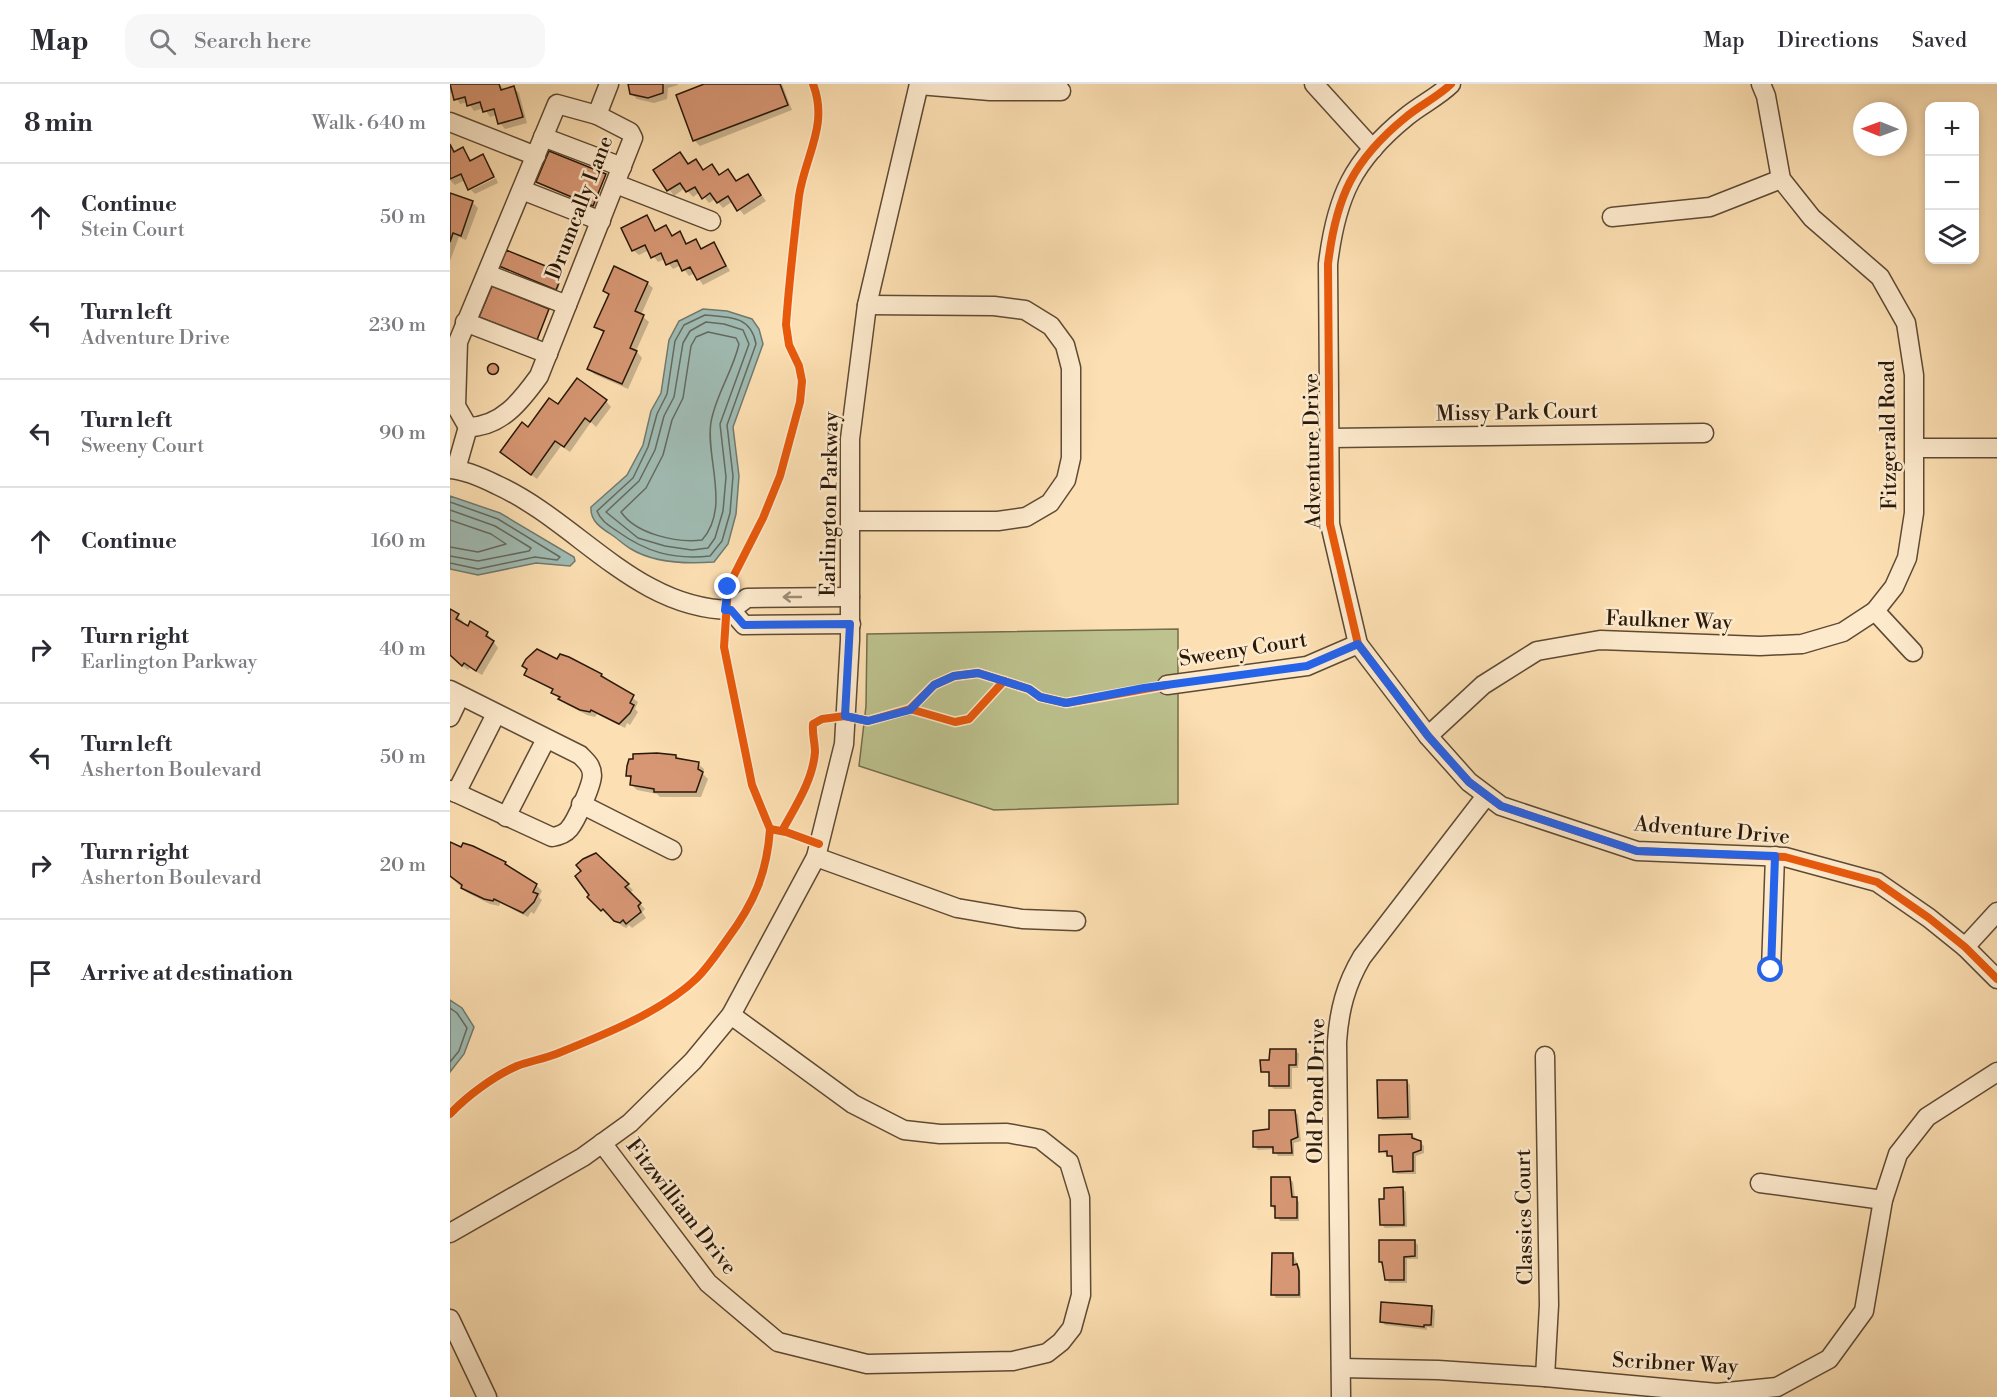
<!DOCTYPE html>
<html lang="en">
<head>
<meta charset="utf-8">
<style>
  body { margin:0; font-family:"Libre Bodoni",serif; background:#f7f7f7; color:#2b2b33 }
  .controls { position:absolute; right:18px; top:18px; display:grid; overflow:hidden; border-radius:12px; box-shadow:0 3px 9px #0003 }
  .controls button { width:54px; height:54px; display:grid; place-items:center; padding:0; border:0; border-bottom:2px solid #e1e1e2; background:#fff; color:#2b2b33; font:30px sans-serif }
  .compass { position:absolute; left:1403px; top:18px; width:54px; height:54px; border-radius:50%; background:#fff; box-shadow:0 3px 9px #0003; rotate:271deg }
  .stop { position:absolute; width:18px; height:18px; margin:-14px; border:4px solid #2563eb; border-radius:50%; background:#fff }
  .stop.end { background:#2563eb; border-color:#fff; box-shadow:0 2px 6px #0008 }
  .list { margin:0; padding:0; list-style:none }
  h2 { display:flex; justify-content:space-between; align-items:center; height:78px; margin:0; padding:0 24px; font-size:26px }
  h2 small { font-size:20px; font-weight:400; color:#7c7c81 }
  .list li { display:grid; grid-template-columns:39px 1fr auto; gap:18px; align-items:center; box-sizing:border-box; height:108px; padding:0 24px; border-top:2px solid #e1e1e2 }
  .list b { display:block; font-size:22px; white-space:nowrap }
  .list p { margin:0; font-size:20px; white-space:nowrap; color:#7c7c81 }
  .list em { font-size:20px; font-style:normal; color:#7c7c81 }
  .icon { flex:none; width:33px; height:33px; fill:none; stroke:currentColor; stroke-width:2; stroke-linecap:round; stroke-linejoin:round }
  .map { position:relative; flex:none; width:1547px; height:1313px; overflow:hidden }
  header { display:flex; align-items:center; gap:36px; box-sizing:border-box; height:84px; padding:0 30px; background:#fff; border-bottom:2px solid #e1e1e2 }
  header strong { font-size:28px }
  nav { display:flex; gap:33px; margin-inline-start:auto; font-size:21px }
  .search { width:420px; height:54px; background:#f7f7f7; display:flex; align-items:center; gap:15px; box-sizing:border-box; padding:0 21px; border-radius:18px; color:#7c7c81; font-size:22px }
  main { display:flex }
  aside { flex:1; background:#fff }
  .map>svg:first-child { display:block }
  .green { fill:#bdc28e; stroke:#736e4c; stroke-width:1.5 }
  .water { fill:#a0bbb3; stroke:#707a6f; stroke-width:1.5 }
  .shadow { fill:#0003 }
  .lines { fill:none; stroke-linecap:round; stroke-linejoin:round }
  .shore { stroke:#646a5e; stroke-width:1.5 }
  .building { fill:#d79774; stroke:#29190a; stroke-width:1.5 }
  .minor-casing { stroke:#5e4a34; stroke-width:21 }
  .minor { stroke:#fdeacd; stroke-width:18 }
  .cycleway-casing { stroke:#fdeacd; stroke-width:11 }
  .cycleway { stroke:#e8590c; stroke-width:8 }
  .oneway { stroke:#9e8c75 }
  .route { stroke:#2563eb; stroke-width:8 }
  .labels { text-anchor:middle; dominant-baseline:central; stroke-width:5; stroke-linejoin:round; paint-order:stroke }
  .street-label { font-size:21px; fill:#29190a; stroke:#fdeacd }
</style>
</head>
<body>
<header>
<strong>Map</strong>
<div class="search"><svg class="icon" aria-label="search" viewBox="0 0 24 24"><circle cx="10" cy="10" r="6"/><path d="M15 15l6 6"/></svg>Search here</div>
<nav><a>Map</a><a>Directions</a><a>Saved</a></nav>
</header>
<main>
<aside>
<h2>8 min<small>Walk · 640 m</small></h2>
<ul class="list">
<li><svg class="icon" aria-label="ahead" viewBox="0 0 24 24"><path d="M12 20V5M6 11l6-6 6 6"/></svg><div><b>Continue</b><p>Stein Court</p></div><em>50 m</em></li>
<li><svg class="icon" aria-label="left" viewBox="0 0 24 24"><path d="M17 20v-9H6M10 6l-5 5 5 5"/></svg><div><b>Turn left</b><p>Adventure Drive</p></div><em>230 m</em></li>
<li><svg class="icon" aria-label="left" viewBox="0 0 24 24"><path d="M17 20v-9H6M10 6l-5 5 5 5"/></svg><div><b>Turn left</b><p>Sweeny Court</p></div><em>90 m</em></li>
<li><svg class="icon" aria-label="ahead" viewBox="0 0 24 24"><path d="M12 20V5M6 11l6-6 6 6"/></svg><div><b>Continue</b></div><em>160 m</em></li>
<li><svg class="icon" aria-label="right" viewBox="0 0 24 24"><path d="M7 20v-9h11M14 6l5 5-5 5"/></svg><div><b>Turn right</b><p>Earlington Parkway</p></div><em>40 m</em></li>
<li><svg class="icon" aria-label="left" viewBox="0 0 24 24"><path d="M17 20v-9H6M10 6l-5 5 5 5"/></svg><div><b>Turn left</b><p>Asherton Boulevard</p></div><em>50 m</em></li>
<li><svg class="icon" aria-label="right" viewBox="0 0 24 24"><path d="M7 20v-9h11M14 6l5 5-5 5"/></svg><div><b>Turn right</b><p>Asherton Boulevard</p></div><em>20 m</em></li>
<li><svg class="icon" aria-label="arrive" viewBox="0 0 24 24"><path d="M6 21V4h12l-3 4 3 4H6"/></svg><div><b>Arrive at destination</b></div></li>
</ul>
</aside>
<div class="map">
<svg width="1547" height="1313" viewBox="0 0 1547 1313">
  <rect width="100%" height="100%" fill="#fcdfb2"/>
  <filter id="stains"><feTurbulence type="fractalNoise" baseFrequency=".00333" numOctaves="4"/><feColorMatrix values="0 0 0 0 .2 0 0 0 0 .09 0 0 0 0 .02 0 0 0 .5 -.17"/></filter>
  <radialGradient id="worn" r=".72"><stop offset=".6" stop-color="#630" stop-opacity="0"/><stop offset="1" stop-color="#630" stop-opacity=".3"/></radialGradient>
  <polygon class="green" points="728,545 728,720 544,726 409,682 416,622 417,550"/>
  <g class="water">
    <path d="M253,225L277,227L302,235L309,245L313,260L283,343L289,392L286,430L278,460L264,478C237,480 204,479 181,465C174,461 168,455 162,451C151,444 140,437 141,423L177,391L193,361L201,327L211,309L219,256L229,237Z"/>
    <polygon points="0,412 50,429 124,473 125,477 120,482 86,479 28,491 0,485"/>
    <polygon points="0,916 12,924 24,943 14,970 0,988"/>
  </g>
  <g class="shadow">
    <polygon points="0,0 49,0 54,6 64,4 69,9 77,39 55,45 50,39 47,31 40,33 34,24 24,27 18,18 10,20 3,8 0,9"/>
    <polygon points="180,0 228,0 228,1 218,4 217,15 204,19 187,15 181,9"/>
    <polygon points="259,0 332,0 342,26 250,62 245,57 227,12"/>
    <polygon points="0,60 6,69 13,65 22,77 32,72 45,91 19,104 15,96 5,101 0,96"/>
    <polygon points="230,70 239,81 246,77 254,87 262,82 270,92 278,87 287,99 298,92 316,117 294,131 283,117 273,124 265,115 259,119 250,108 243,113 235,104 224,112 205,86"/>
    <polygon points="155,91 145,122 89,99"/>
    <polygon points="46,94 48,99 25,110 21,106"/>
    <polygon points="0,110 22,118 28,124 16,156 9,153 0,177"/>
    <polygon points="196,133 206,148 216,143 223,152 230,149 238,161 245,157 252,166 264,160 280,187 253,201 245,189 239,192 231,181 223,185 215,175 208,178 199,166 189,171 183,166"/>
    <polygon points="57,167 112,191 108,206 52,183"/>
    <polygon points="197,199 203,204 191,231 199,238 186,267 192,274 178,305 144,290 139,284 154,249 146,243 160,212 155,207"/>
    <polygon points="98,226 88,256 32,234"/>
    <polygon points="44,281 49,288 45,291 39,285"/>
    <polygon points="156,317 161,323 146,343 141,338 120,368 111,362 87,395 57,373 78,345 108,322"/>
    <polygon points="0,527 13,537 12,540 37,549 48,564 32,591 20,584 18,586 0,572"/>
    <polygon points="119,575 152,591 188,618 185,625 188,628 180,641 177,639 175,644 147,630 145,633 137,631 116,620 104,607 76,591"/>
    <polygon points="226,672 230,676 248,680 254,685 253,690 258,695 251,713 210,713 207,710 187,706 181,700 182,696 177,691 184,677"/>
    <polygon points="0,759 55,779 86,801 92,807 89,813 92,816 84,830 81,828 78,833 50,819 49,822 40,820 18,809 0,793"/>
    <polygon points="146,771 183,806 180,809 195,825 192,828 196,834 182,844 179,841 176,844 172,842 160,829 157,831 139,813"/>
    <polygon points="845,966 849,970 848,984 842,984 842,1005 824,1005 821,1002 821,990 812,987 820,977"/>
    <polygon points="957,997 960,1001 961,1036 932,1036 929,1033"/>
    <polygon points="845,1027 848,1031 851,1057 844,1059 844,1072 828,1072 824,1065 808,1066 804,1062"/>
    <polygon points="962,1051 974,1062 974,1069 966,1072 966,1090 947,1090 944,1087 944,1074 930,1067"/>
    <polygon points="840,1095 843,1098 845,1114 849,1118 849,1137 830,1137 822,1122"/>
    <polygon points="953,1105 956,1108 957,1143 935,1144 931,1140"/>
    <polygon points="964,1157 968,1161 968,1175 957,1175 957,1199 939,1199 930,1177"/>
    <polygon points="843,1170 850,1185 851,1214 826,1214 823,1210"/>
    <polygon points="981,1223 985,1226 984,1244 977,1243 977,1246 935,1241 932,1237"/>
  </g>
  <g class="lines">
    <g class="shore">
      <path d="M255,231C280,233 301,232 306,260L277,341L283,392L280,429L272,457L260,472C223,476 196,468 167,447C158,441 151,437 147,427L183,394L198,363L207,330L217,310L225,257L234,241Z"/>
      <polygon points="256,238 274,240 293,246 299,260 270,340 276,393 273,427 265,454 258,464 242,466 215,462 188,454 156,428 189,397 205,366 214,332 224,313 233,259 240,247"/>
      <path d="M258,248L286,254L289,260C283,287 266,310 261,338C255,372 281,424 252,456C226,459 186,450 171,428L196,404L213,371L222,336L233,314L241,262L246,253Z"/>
      <polyline points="0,418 48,435 110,473 107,476 85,473 28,485 0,479"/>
      <polyline points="0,426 45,442 81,464 79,467 28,477 0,472"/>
      <polyline points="0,436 41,450 56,460 28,468 0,463"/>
      <polyline points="0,924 7,929 17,944 9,967 0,978"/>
    </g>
  </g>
  <g class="building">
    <polygon points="0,0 49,0 51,6 64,2 73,33 48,40 44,25 33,28 30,18 17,22 15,13 4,16"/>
    <polygon points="178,0 213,0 213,9 198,14 180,10"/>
    <polygon points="254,0 330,0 338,21 243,57 226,11"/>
    <polygon points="0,60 4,68 13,63 20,77 33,70 44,93 18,106 11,90 0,95"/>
    <polygon points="99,67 156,90 143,122 86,98"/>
    <polygon points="230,68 238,80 246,75 253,86 262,80 269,91 278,85 286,97 298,90 311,111 287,127 278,112 267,119 260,109 252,115 245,103 236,108 230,99 217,107 203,86"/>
    <polygon points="0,109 23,117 11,152 3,149 0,158"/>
    <polygon points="197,131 205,147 216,141 222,152 230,147 236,160 246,155 251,165 264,158 276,182 247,196 240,183 232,187 227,176 216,181 211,169 201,174 195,161 182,167 171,144"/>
    <polygon points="56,166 113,189 106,206 49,182"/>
    <polygon points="164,182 198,198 185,227 194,231 180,264 187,267 172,300 137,285 154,247 144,243 159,210 153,207"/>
    <polygon points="42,202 99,225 87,256 29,233"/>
    <circle cx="43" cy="285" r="5.5"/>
    <polygon points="127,294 157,316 140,338 135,334 114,363 105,357 81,391 50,368 72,338 78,343 99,314 108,320"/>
    <polygon points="0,525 9,530 6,535 18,542 20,537 38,548 36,552 44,557 26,587 14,579 12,582 0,571"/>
    <polygon points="87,565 107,575 110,570 119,573 152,590 151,592 184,611 180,619 184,621 180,629 169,640 141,626 140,628 130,626 108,615 110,613 101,609 103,605 74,591 77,585 72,582 76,575"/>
    <polygon points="207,669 226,671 226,674 249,678 248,685 253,688 246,708 204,708 204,705 180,701 181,692 176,692 177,682 179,675 183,675 183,670"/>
    <polygon points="0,758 11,763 13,759 23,762 56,778 55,780 87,800 83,808 88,810 84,818 73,829 44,815 43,817 34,815 11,804 12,801 0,792"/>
    <polygon points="146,769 179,800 175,803 191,819 188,822 191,828 176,840 173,836 170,839 164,837 153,825 151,827 137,813 139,811 125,792 131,787 126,781 133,775"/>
    <polygon points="820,965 846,965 846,981 839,981 839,1002 819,1002 819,988 811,988 810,976 819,976"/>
    <polygon points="927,996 957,996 958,1033 928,1034"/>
    <polygon points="819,1026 845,1026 848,1053 841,1056 842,1069 823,1069 823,1063 803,1063 803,1047 819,1045"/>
    <polygon points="962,1050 962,1054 971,1057 971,1066 963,1069 963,1087 943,1088 942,1072 937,1072 937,1067 929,1068 929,1051"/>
    <polygon points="821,1093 840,1093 842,1113 847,1113 847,1134 825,1134 825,1122 821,1122"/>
    <polygon points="953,1103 954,1141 930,1141 929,1115 934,1115 934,1104"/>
    <polygon points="929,1156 965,1156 965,1172 954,1173 954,1196 935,1196 932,1178 929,1178"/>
    <polygon points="822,1169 843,1169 843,1181 847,1180 849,1187 849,1211 821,1211"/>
    <polygon points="931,1218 982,1222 981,1241 974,1241 974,1243 930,1238"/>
  </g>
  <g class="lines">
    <defs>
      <g id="minor">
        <polyline points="864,0 923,65"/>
        <path d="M1001,0C988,13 970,21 956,33C903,76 886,113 878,180L880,440L908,560L978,652L1019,698L1051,722L1187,767L1335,773L1427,798L1479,834L1515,863L1547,895"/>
        <polyline points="469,1 540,7 611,7"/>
        <path d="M107,20L147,31L180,48L183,54L89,292C71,317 51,343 18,343L6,322L8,258Z"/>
        <polyline points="147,31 159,0"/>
        <polyline points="0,38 86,72"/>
        <polyline points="93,53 172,83"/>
        <polyline points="166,100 261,137"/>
        <polyline points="72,106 151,137"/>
        <polyline points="1162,133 1260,123 1331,95"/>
        <polyline points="37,190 117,221"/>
        <polyline points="15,238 98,270"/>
        <polyline points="880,354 1254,349"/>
        <polyline points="1465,364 1547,364"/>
        <path d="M0,385C16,386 33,394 47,401C128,438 186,525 281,526L297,514L400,513"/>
        <polyline points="6,385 18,343"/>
        <polyline points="401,437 548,437 576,433 600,419 616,396 621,374 621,284 615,261 601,242 575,226 544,222 417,221"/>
        <polyline points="281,526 294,541 401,540"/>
        <polyline points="1425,527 1463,568"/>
        <polyline points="717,601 857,582 908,560"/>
        <path d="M0,606L130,671C136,677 142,682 142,691C142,701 126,737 119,745C115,750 108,752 102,753L0,706"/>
        <polyline points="0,633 10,612"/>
        <polyline points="978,652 1033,601 1087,567 1150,556 1310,562 1352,560 1393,548 1425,527 1444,503 1457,474 1464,429 1464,291 1456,239 1430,193 1362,134 1331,95 1316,12 1311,0"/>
        <polyline points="6,709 46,630"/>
        <polyline points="131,720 222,766"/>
        <polyline points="56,733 96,655"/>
        <polyline points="366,773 507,824 572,835 626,837"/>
        <polyline points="1515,863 1547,828"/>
        <polyline points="1321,886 1325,772"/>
        <polyline points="1095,972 1099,1221 1095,1293"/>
        <polyline points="152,1059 258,1199 328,1258 417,1280 563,1277 597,1269 611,1258 622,1244 631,1211 630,1114 619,1078 590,1055 557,1049 490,1050 454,1046 403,1020 281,931"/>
        <polyline points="1310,1099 1433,1116"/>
        <polyline points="0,1149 133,1073 180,1039 243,977 281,931 366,773 394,660 400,556 400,355 417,221 469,0"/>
        <polyline points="0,1235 37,1313"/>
        <polyline points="891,1284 988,1286 1095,1293 1267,1309 1327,1303 1379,1275 1414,1227 1433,1116 1448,1070 1477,1033 1547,988"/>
        <path d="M891,1313L887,958C889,926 896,900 912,873L1036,712"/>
      </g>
    </defs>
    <use href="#minor" class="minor-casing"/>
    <use href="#minor" class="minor"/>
    <defs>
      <g id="cycleway">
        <path d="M363,0C379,41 355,72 349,112C344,155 339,198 336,241L339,261L349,282L352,297L350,318L330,392L313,434L278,503L274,563L302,701L320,745L336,748L369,760"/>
        <path d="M1001,0C988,13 970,21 956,33C903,76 886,113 878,180L880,440L908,560L978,652L1019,698L1051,722L1187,767L1335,773L1427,798L1479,834L1515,863L1547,895"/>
        <polyline points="460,625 505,638 519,635 554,597"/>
        <path d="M332,747C345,723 363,696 365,668C365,659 362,650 363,640L372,635L395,632L418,637L460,625L484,601L504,592L528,589L579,605L590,613L616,619L717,601"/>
        <path d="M0,1030C17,1012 44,992 67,982C80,977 93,975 106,970C151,952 212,928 247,894C259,882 268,868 278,854C304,819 317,789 320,745"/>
      </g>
    </defs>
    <use href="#cycleway" class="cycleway-casing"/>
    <use href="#cycleway" class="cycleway"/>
  </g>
  <defs><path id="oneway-shaft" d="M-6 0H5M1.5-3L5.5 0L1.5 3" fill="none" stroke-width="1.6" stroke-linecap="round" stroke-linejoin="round" transform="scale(1.5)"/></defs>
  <use class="oneway" href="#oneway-shaft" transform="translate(342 513) rotate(180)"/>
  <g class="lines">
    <polyline class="route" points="278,503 275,526 281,526 294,541 400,540 395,632 418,637 460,626 484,601 504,592 528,589 579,605 590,613 616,619 694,604 857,582 908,560 978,652 1019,698 1051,722 1187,767 1325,772 1321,886"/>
  </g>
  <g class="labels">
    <g class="street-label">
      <text transform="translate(130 124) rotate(-69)">Drumcally Lane</text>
      <text transform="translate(1067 329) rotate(-1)">Missy Park Court</text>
      <text transform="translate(1439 351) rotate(-91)">Fitzgerald Road</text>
      <text transform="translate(863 367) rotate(-91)">Adventure Drive</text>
      <text transform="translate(380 420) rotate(-89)">Earlington Parkway</text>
      <text transform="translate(1219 537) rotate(2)">Faulkner Way</text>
      <text transform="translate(793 566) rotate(-9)">Sweeny Court</text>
      <text transform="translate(1262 747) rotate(5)">Adventure Drive</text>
      <text transform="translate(867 1007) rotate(-89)">Old Pond Drive</text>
      <text transform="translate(231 1123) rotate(52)">Fitzwilliam Drive</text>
      <text transform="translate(1075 1133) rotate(-91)">Classics Court</text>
      <text transform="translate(1225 1280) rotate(3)">Scribner Way</text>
    </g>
  </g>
  <rect width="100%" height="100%" filter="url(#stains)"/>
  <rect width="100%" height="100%" fill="url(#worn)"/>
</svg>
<div class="controls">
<button>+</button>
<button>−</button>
<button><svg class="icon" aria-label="layers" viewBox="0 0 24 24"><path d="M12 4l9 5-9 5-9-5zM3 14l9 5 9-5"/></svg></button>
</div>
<svg class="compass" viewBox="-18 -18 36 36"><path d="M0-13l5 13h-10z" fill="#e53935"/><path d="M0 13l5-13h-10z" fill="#7c7c81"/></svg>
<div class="stop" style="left:1321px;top:886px"></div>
<div class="stop end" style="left:278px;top:503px"></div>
</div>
</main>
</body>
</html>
